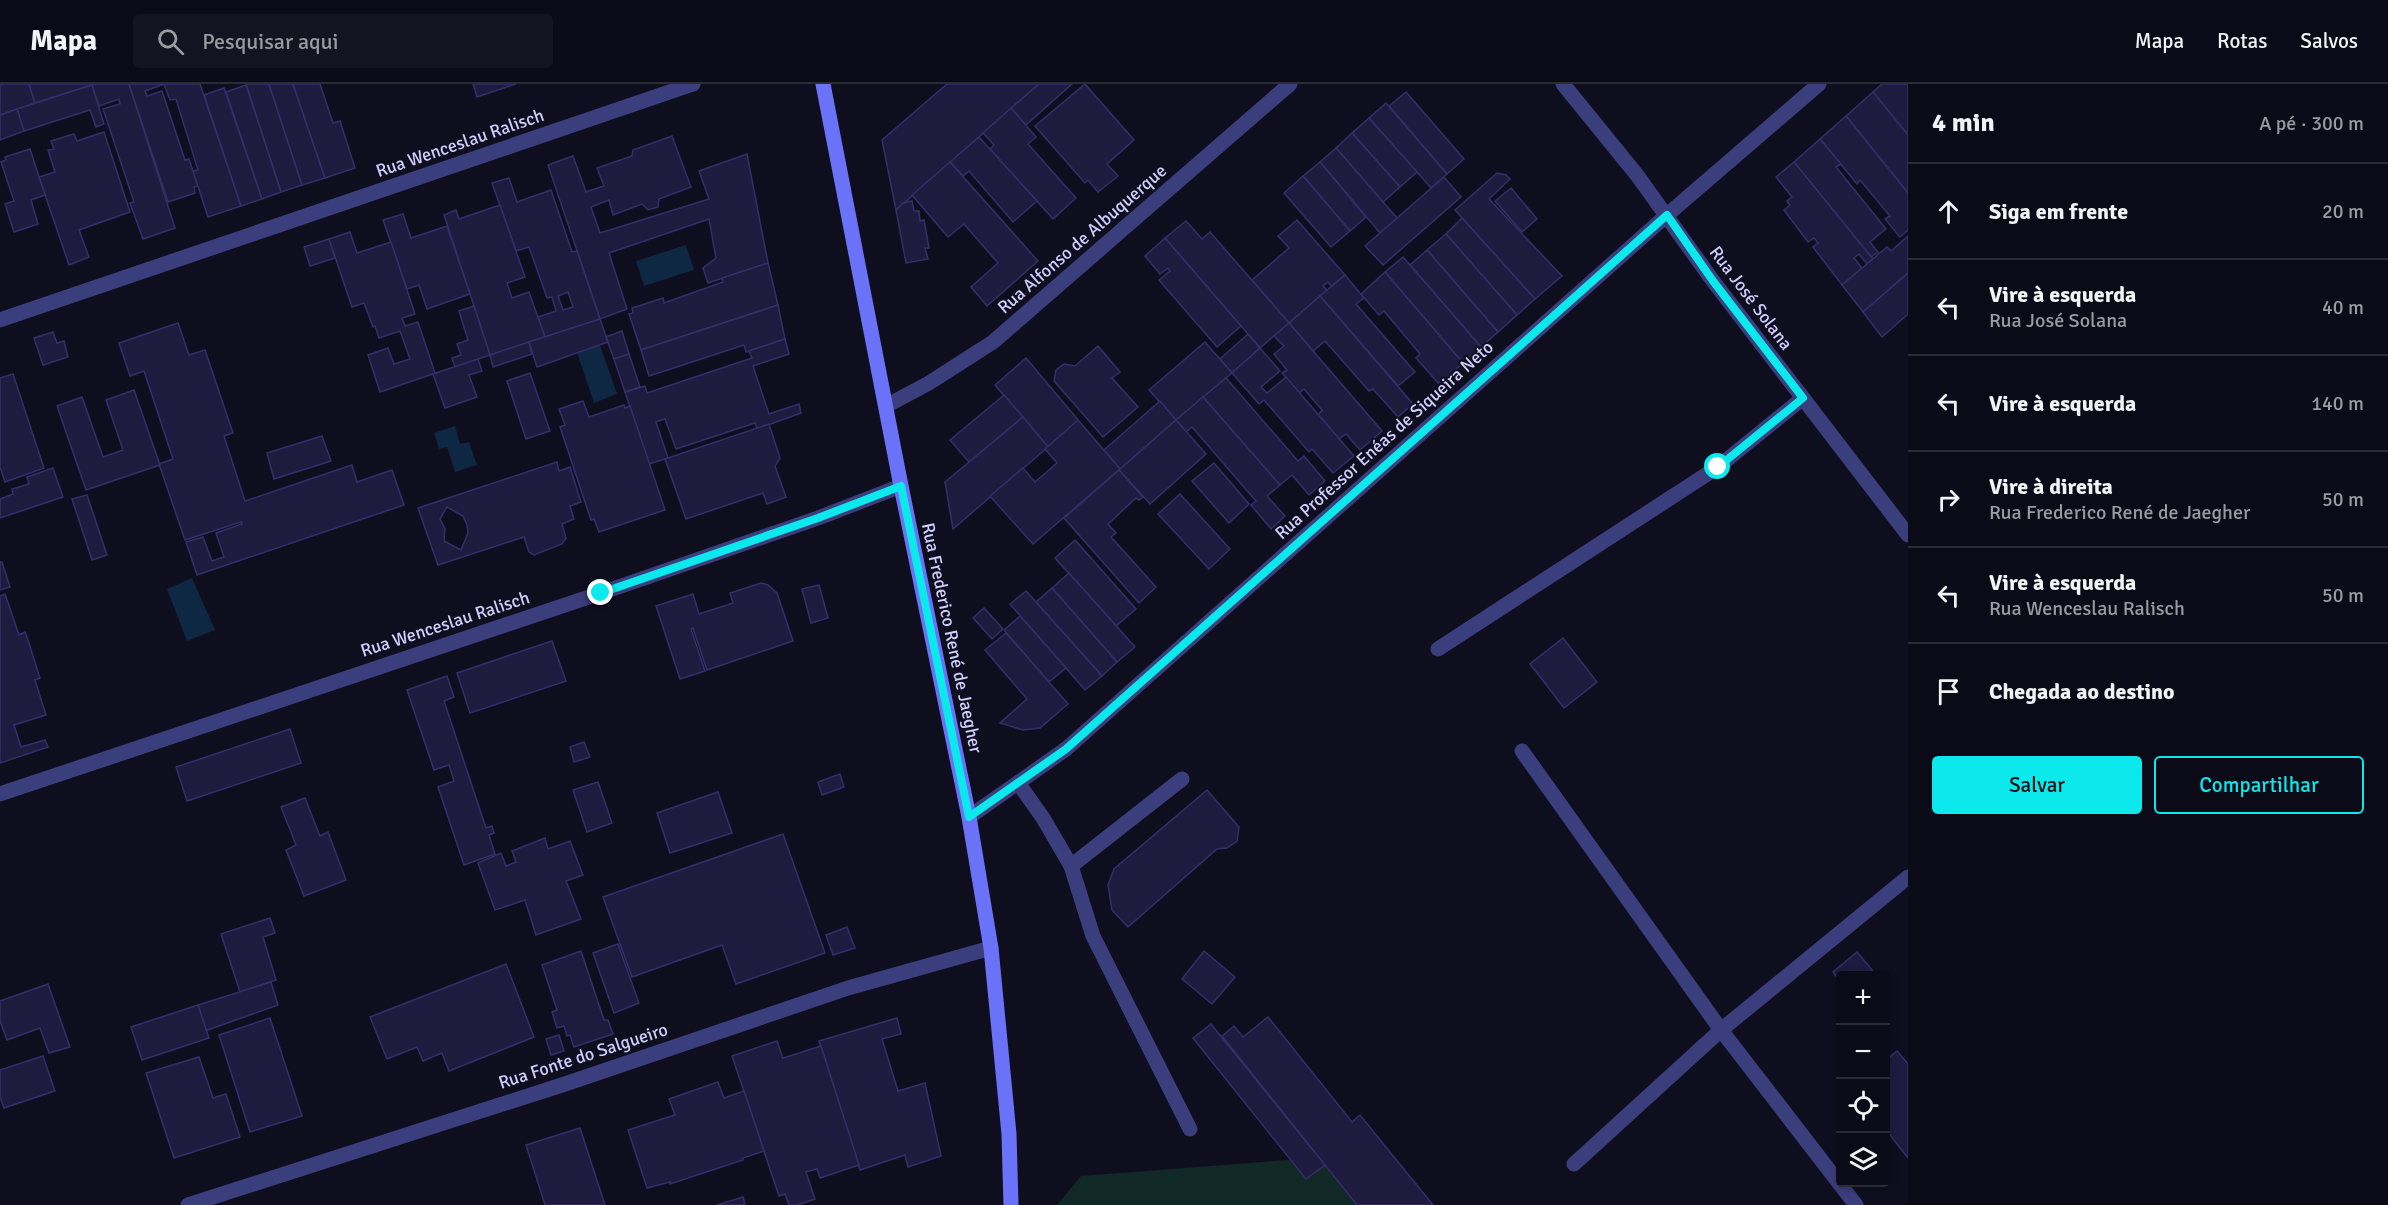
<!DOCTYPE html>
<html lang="pt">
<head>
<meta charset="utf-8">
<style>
  body { margin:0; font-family:Signika,sans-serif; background:#141320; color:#f1f3f6 }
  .controls { position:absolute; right:18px; bottom:18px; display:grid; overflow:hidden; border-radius:6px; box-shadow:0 3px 9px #0003 }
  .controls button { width:54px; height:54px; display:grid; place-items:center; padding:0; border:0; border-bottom:2px solid #2b2b36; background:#0b0a17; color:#f1f3f6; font:30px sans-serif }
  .stop { position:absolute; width:18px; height:18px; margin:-14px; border:4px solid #0be9ec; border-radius:50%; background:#fff }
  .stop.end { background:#0be9ec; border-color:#fff; box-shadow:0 2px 6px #0008 }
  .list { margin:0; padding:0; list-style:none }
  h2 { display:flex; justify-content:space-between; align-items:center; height:78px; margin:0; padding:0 24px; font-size:26px }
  h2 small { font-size:20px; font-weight:400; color:#9a9aa1 }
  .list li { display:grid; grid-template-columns:39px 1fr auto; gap:18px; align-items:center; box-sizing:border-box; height:96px; padding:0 24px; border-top:2px solid #2b2b36 }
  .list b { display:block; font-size:22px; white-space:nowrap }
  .list p { margin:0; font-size:20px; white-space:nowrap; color:#9a9aa1 }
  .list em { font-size:20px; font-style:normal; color:#9a9aa1 }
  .actions { display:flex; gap:12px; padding:18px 24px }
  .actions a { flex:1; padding:14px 0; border:2px solid #0be9ec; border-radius:6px; text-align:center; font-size:21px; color:#0be9ec }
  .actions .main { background:#0be9ec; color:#111 }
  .icon { flex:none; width:33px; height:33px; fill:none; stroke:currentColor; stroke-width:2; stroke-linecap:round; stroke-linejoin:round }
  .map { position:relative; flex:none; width:1908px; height:1121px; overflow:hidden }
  header { display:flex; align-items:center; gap:36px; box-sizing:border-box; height:84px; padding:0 30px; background:#0b0a17; border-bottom:2px solid #2b2b36 }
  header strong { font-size:28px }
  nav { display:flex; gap:33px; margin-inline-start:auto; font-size:21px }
  .search { width:420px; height:54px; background:#141320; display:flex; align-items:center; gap:15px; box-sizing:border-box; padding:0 21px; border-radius:6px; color:#9a9aa1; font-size:22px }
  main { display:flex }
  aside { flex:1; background:#0b0a17 }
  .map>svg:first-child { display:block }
  .green { fill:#112926 }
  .water { fill:#0e2743 }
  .building { fill:#1f1b3f; stroke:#352e6a; stroke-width:1.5; fill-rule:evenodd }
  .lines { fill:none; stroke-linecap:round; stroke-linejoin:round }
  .service { stroke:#3b3e7c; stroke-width:15 }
  .minor { stroke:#3b3e7c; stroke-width:15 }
  .secondary { stroke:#6a73f8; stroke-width:15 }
  .route { stroke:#0be9ec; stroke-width:8 }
  .labels { text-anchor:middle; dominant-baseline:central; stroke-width:4.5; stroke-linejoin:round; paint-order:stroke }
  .street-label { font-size:18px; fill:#d0cefd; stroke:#0f0e1f }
</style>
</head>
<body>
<header>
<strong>Mapa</strong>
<div class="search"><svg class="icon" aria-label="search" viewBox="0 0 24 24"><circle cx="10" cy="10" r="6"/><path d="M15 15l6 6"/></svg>Pesquisar aqui</div>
<nav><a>Mapa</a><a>Rotas</a><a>Salvos</a></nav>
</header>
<main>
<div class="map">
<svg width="1908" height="1121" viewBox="0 0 1908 1121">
  <rect width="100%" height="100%" fill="#0f0e1f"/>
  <polygon class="green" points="1338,1072 1379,1121 1057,1121 1081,1092"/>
  <g class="water">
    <polygon points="686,161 694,186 644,202 636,177"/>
    <polygon points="600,261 617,310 594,319 577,269"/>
    <polygon points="455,342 460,360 469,358 477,381 455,388 447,363 439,365 434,349"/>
    <polygon points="192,494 215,546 187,557 167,505"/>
  </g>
  <g class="building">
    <polygon points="4,0 29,0 35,19 0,31 0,1"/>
    <polygon points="29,0 95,0 35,19"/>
    <polygon points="95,0 129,0 175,144 143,155 130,119 134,118 103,25 120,20 119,15 99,22 92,1"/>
    <polygon points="129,0 164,0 145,7 147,12 162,7 185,76 189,75 198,102 194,103 195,109 168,118"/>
    <polygon points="164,0 200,0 241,122 208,133 193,87 198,86 176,15 170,16"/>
    <polygon points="246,0 269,0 302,101 281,108"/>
    <polygon points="269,0 293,0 325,94 302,101"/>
    <polygon points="293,0 320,0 333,39 340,37 355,84 325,94"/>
    <polygon points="473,0 516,0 477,13"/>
    <polygon points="947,0 1039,0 896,126 882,56"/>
    <polygon points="1039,0 1072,0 1026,41 1011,24"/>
    <polygon points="1085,0 1134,56 1107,80 1118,92 1098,108 1088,96 1085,99 1035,42"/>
    <polygon points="1882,0 1908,0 1908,47 1906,49 1873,8"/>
    <polygon points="92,1 104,40 96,43 90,26 24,47 17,25"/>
    <polygon points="246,1 281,108 262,115 226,8"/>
    <polygon points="224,4 262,115 241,122 204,11"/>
    <polygon points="1406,8 1464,75 1447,90 1389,22"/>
    <polygon points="1873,8 1908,51 1908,109 1846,32"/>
    <polygon points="1386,19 1447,90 1431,104 1369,34"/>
    <polygon points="1011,24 1036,53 1028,60 1076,114 1053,135 990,65 994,61 983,49"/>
    <polygon points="17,25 24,47 0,56 0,31"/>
    <polygon points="1846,32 1908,109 1908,146 1900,153 1885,135 1890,132 1860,96 1857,100 1820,55"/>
    <polygon points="1369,34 1417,88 1400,103 1352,49"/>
    <polygon points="104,48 130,128 79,146 89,173 69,181 39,93 55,88 48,66 54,65 51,57 74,50 77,57"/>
    <polygon points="1352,49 1400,103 1383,118 1336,64"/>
    <polygon points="672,52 691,103 659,115 658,123 648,126 642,120 613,131 609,116 591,123 600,149 709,115 699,87 747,70 768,179 708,199 703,184 716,174 709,135 609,169 627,225 600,235 548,81 573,72 586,108 604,102 597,84 632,72 633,66"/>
    <polygon points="979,53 1037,117 1013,138 969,87 963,92 950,78"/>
    <polygon points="1820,55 1841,80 1836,83 1886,145 1870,158 1878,168 1871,173 1794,78"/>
    <polygon points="1336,64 1397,134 1380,149 1320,78"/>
    <polygon points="30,65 45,111 31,116 38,140 14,148 5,120 14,117 1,78 6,76 5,73"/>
    <polygon points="950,78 1038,177 987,222 971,203 998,179 964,140 948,153 912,111"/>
    <polygon points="1320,78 1366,133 1350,147 1303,92"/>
    <polygon points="1794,78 1873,175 1867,180 1859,170 1854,174 1862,184 1842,201 1813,163 1818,159 1814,154 1808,158 1784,126 1790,121 1787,117 1792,113 1776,93"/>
    <polygon points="1497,89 1506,91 1510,95 1489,115 1562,192 1535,215 1455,126"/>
    <polygon points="1303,92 1350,147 1331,163 1284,109"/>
    <polygon points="1444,93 1461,113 1383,181 1365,162"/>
    <path d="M509,94L517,118L551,106L572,168L577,167L600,235L545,253L538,233L556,227L552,213L547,214L529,163L516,167L492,99ZM568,208L573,223L563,226L558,212Z"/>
    <polygon points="1511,104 1537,135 1522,148 1495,117"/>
    <polygon points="912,117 914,127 919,127 920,137 924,136 929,164 925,164 928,175 906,179 896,126 903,119"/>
    <polygon points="500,121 525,193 507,199 512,214 529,208 545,253 490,271 444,131 456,126 459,135"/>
    <polygon points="403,130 411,154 447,142 470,210 427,225 419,201 407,205 383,136"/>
    <polygon points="1462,134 1535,215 1517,231 1446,150"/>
    <polygon points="1297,136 1345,191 1331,202 1328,198 1323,202 1327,206 1289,239 1252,196 1289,164 1278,152"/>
    <polygon points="1186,137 1202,155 1210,148 1289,239 1260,264 1165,154"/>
    <polygon points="350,148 357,169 391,158 415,230 402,234 405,242 418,238 435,289 433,290 380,308 368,271 388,264 394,280 410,275 400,247 379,254 375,242 373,243 364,219 352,223 329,155"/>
    <polygon points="1446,150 1517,231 1498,248 1427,166"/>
    <polygon points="1908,152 1908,189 1863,228 1842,201 1887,163 1891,167"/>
    <polygon points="1165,154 1241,242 1217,263 1159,196 1170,187 1168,184 1160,190 1145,172"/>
    <polygon points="329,155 335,174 310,182 304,163"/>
    <polygon points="1427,166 1498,248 1481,263 1410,181"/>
    <polygon points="1403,173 1481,263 1463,279 1385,188"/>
    <polygon points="768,179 778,221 641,266 629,230 633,229 632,224 663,214 664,219 723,198 722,194"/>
    <polygon points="1385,188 1463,279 1439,300 1416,274 1420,270 1384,227 1379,231 1361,210"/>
    <polygon points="1908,189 1908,230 1882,253 1863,228"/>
    <polygon points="1345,191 1364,214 1356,220 1415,288 1398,302 1320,212"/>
    <polygon points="1320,212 1413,320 1398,333 1373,305 1369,307 1325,257 1313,267 1289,239"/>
    <polygon points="778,221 785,255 746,268 744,261 649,292 641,266"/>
    <polygon points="474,222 490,271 455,283 452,274 461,271 457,260 468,256 459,227"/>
    <polygon points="600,235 608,258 537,283 529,258"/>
    <polygon points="178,239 189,271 205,266 233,349 224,352 245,417 352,381 357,398 392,386 404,421 197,491 186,458 203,453 212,477 224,473 216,449 242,440 241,438 185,456 159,380 173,375 144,287 130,292 119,259"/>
    <polygon points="1289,239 1382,347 1360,366 1346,350 1339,355 1318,331 1322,326 1304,305 1299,309 1282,289 1287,286 1274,270 1284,262 1274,252"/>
    <polygon points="622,247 629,270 614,275 606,253"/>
    <polygon points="53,248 57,259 64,257 68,273 43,281 34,254"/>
    <polygon points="1248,250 1260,264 1232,289 1220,275"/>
    <polygon points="785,255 789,270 753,282 769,330 799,320 801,329 757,345 755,339 676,365 665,335 656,338 668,374 649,380 625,308 645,302 647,309 752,274 749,267"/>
    <polygon points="529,258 532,270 493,283 490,271"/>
    <polygon points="1205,258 1232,289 1176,336 1149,306"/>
    <polygon points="1098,262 1120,288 1112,294 1138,323 1103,353 1054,297 1056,286 1064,280 1075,282"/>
    <polygon points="1260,264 1280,287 1261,303 1267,309 1286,293 1354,372 1333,389 1312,365 1309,368 1264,316 1259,320 1232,289"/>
    <polygon points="629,270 640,303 625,308 614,275"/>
    <polygon points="1026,274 1078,336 1048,363 995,301"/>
    <polygon points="478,275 482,287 469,291 477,313 445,324 433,290"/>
    <polygon points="530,289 550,347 526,355 507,297"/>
    <polygon points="13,290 44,384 5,398 0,383 0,294"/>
    <polygon points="1226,294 1298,377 1304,372 1325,397 1309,411 1292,391 1280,401 1203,313"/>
    <polygon points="134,306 160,381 86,406 57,322 82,313 103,373 123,366 106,316"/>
    <polygon points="1004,311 1023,333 969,378 950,356"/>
    <polygon points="1203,313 1280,401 1267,412 1285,432 1271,445 1251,421 1256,417 1192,343 1186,348 1176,336"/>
    <polygon points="583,317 589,333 624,321 625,324 630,322 665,426 599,448 594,435 591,436 560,343 565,341 559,325"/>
    <polygon points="1160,317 1176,336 1120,385 1104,366"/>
    <polygon points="1023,333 1048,363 953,445 945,398"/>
    <polygon points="1078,336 1120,385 1033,460 990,412 1023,384 1035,398 1057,379 1045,365"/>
    <polygon points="1176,336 1206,370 1150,420 1119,386"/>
    <polygon points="769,340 780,374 775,382 786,413 767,420 763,409 686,435 665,375"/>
    <polygon points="322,352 331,377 274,395 267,369"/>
    <path d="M557,378L559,387L570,383L581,418L570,422L574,435L562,440L566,454L562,460L534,471L529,468L524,453L438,481L418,424ZM447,423L463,432L467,441L468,449L461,466L444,457L445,445L440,435Z"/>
    <polygon points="1214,379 1249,420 1229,439 1192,397"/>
    <polygon points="53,384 63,413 0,434 0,415 13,410 12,405 29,400 27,393"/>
    <polygon points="1119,386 1143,413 1139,416 1136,414 1108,440 1116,449 1111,453 1156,503 1139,519 1064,434"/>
    <polygon points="1180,410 1230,465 1209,485 1158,430"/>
    <polygon points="87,411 107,471 92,476 72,415"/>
    <polygon points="1075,456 1136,525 1116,542 1055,474"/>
    <polygon points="0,478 2,478 10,503 0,506"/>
    <polygon points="1069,489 1135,563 1117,578 1052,504"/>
    <polygon points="761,499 768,501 777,509 793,557 707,586 693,544 691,545 705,587 680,595 656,522 693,510 699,530 733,519 730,509"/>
    <polygon points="819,501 828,534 811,539 802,505"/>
    <polygon points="1052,504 1117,578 1102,592 1036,518"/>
    <polygon points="1026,507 1102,592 1085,606 1010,520"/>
    <polygon points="5,510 19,551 25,548 27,553 40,594 35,596 46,631 14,641 21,663 45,656 48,663 0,679 0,512"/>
    <polygon points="984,524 1003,545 992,555 973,534"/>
    <polygon points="1020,532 1066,584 1049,598 1004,546"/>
    <polygon points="1006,549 1068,620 1040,644 1023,646 1000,639 1027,615 985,566"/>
    <polygon points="1563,554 1597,598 1564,624 1530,580"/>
    <polygon points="552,557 566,597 470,629 457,589"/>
    <polygon points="447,592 454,613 444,617 486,744 492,742 494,749 489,751 495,770 464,781 438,703 454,697 449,681 434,686 407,606"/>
    <polygon points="290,645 301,679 187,717 176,683"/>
    <polygon points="584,658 590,673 574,678 570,663"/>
    <polygon points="840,690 844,703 822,711 818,698"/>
    <polygon points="598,698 612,739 587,748 573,706"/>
    <polygon points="1207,706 1239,743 1237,757 1227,764 1217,765 1128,843 1112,826 1108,801 1114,785"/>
    <polygon points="718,708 732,749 670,769 657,729"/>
    <polygon points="305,714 320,752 328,748 346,796 304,812 286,766 296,761 281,723"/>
    <polygon points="783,750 825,869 736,900 722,861 632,893 603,813"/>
    <polygon points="545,754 548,765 570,757 583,791 566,797 581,835 536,851 525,816 495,826 478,779 501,769 506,782 516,778 512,767"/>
    <polygon points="270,834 275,849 263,853 276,896 240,908 221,850"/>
    <polygon points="847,843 855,864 833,871 826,851"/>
    <polygon points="618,860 639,919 614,929 593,869"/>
    <polygon points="581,867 604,936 608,936 613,950 574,963 570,951 567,952 564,942 557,944 552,928 557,926 542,881"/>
    <polygon points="1204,867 1235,893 1212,920 1182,895"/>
    <polygon points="1857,868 1877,892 1840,892 1840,898 1833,888"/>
    <polygon points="506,880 534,953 449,987 442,969 423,977 417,963 387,975 370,933"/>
    <polygon points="271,898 278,921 205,947 198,921"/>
    <polygon points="48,900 70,963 49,969 40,944 7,956 0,937 0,917"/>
    <polygon points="198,921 209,954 142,976 131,943"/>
    <polygon points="1268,933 1352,1038 1360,1031 1433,1121 1357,1121 1222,952 1234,942 1243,953"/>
    <polygon points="270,934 302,1032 250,1048 219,951"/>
    <polygon points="897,934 901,950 882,955 898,1007 925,999 941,1072 908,1083 905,1071 860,1086 819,957"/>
    <polygon points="1211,940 1325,1081 1306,1095 1193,954"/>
    <polygon points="559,951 564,967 551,971 546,955"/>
    <polygon points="777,957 783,974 821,962 859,1081 820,1094 817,1085 806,1088 815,1115 798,1121 789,1121 785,1110 779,1112 732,972"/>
    <polygon points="1897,967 1908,980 1908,1074 1886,1046 1886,976"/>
    <polygon points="43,972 55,1007 4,1024 0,1013 0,986"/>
    <polygon points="199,973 213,1014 226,1010 240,1053 174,1074 146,989"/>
    <polygon points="718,998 724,1014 744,1007 764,1067 743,1074 743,1076 670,1100 670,1098 647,1104 628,1046 675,1031 669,1015"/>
    <polygon points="580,1044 605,1121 545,1121 526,1061"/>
    <polygon points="743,1113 745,1121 717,1121"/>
  </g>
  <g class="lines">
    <g class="service">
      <polyline points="1438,565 1718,383 1803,314"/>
      <polyline points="1522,667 1721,946 1856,1121"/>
      <polyline points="1019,700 1043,734 1071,782 1093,852 1190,1045"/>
      <polyline points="1071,782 1182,695"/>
      <polyline points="1574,1080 1721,946 1908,793"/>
    </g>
    <g class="minor">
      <polyline points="1563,0 1637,91 1713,197 1908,451"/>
      <polyline points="0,236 693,0"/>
      <polyline points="886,322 929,299 993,258 1290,0"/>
      <polyline points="0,710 601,509 818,434 901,402"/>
      <polyline points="969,733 1066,665 1667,131 1819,0"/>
      <polyline points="188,1121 565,1000 848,904 991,864"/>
    </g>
    <polyline class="secondary" points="823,0 901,402 969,733 991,864 1009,1050 1011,1121"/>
  </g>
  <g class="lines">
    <polyline class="route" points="601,509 818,434 901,402 969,733 1066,665 1667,131 1713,197 1803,314 1718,383"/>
  </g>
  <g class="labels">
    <g class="street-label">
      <text transform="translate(460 59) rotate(-19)">Rua Wenceslau Ralisch</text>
      <text transform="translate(1082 155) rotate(-41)">Rua Alfonso de Albuquerque</text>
      <text transform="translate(1751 214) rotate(53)">Rua José Solana</text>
      <text transform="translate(1384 356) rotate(-42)">Rua Professor Enéas de Siqueira Neto</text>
      <text transform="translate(445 540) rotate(-18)">Rua Wenceslau Ralisch</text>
      <text transform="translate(952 554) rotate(78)">Rua Frederico René de Jaegher</text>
      <text transform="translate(583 972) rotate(-18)">Rua Fonte do Salgueiro</text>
    </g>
  </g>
</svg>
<div class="controls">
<button>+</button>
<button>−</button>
<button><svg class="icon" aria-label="locate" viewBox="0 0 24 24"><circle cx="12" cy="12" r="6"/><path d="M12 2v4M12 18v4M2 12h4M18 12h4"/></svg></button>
<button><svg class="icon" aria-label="layers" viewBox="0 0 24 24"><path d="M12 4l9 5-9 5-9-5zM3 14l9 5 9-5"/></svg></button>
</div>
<div class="stop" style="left:1718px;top:383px"></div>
<div class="stop end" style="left:601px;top:509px"></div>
</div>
<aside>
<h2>4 min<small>A pé · 300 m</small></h2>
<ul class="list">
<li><svg class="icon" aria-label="ahead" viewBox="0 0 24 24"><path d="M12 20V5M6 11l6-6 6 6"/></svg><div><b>Siga em frente</b></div><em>20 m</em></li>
<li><svg class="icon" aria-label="left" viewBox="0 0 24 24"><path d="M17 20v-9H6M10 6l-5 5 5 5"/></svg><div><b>Vire à esquerda</b><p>Rua José Solana</p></div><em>40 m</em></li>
<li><svg class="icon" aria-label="left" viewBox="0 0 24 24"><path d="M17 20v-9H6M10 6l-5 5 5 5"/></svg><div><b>Vire à esquerda</b></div><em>140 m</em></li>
<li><svg class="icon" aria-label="right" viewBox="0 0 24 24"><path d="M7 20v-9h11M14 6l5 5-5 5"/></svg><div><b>Vire à direita</b><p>Rua Frederico René de Jaegher</p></div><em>50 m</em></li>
<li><svg class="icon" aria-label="left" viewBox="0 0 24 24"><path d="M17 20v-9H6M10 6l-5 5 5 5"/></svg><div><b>Vire à esquerda</b><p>Rua Wenceslau Ralisch</p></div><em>50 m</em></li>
<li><svg class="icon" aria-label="arrive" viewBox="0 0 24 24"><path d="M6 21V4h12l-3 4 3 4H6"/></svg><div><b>Chegada ao destino</b></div></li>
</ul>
<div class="actions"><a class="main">Salvar</a><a>Compartilhar</a></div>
</aside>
</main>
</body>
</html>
